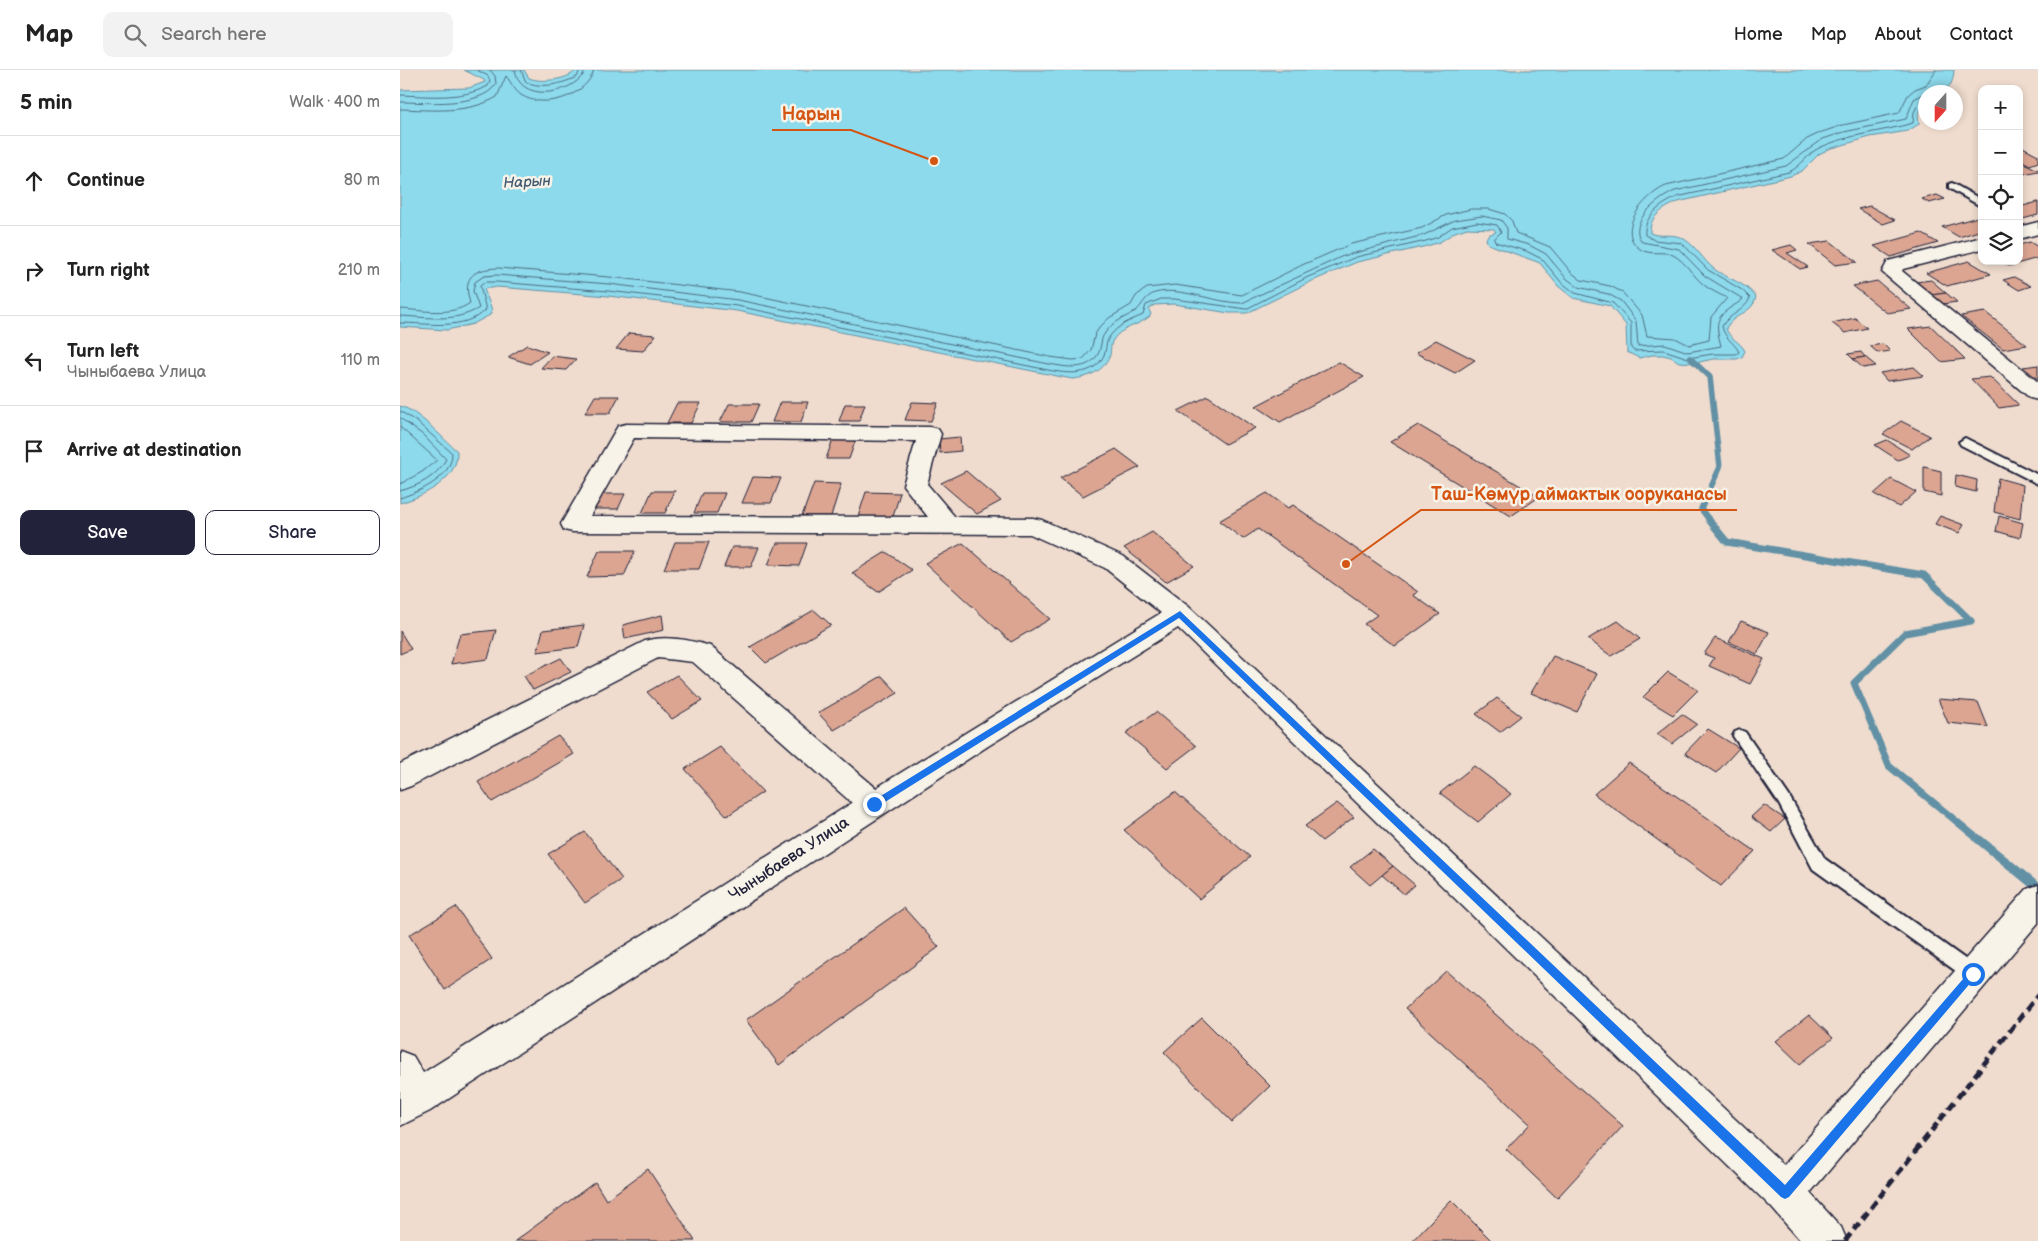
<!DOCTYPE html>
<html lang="en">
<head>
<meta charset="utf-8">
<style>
  body { margin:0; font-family:"Balsamiq Sans",sans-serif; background:#f2f2f2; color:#222 }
  .controls { position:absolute; right:15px; top:15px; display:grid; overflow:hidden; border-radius:10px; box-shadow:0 2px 8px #0003 }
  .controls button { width:45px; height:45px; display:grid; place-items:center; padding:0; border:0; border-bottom:1px solid #e0e0e0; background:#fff; color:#222; font:25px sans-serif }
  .compass { position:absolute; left:1518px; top:15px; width:45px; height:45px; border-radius:50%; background:#fff; box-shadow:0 2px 8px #0003; rotate:201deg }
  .stop { position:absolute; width:15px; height:15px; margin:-11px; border:4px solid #1a73e8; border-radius:50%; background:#fff }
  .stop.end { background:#1a73e8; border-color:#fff; box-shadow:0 1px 5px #0008 }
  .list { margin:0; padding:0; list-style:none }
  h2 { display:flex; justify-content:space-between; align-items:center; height:65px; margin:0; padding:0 20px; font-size:21px }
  h2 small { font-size:16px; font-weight:400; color:#767676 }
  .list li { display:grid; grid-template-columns:32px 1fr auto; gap:15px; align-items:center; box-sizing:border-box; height:90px; padding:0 20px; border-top:1px solid #e0e0e0 }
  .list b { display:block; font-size:19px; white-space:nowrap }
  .list p { margin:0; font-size:16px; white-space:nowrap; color:#767676 }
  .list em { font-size:16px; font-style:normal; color:#767676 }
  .actions { display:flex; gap:10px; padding:15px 20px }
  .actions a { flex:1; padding:11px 0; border:1px solid #22223b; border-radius:10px; text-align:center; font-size:18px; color:#22223b }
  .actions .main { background:#22223b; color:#fff }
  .icon { flex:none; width:28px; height:28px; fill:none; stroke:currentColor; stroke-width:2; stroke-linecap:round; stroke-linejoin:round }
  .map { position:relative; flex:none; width:1638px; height:1171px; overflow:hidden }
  header { display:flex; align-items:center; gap:30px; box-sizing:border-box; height:70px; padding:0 25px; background:#fff; border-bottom:1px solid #e0e0e0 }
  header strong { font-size:24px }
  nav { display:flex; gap:28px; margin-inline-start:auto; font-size:18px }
  .search { width:350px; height:45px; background:#f2f2f2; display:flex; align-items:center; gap:12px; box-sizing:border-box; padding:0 18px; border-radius:10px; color:#767676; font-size:19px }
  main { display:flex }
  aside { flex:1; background:#fff }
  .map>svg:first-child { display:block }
  .water { fill:#8ddaec; stroke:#6290a5 }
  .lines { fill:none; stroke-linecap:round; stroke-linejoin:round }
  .shore { stroke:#4d6c82; stroke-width:1 }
  .stream-far2 { stroke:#6290a5; stroke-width:5.5 }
  .stream-far1 { stroke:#6290a5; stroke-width:7 }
  .stream { stroke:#6290a5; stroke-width:9 }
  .building { fill:#dba592; stroke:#22223b }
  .service-casing { stroke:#22223b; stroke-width:4 }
  .minor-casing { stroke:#22223b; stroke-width:3 }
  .service { fill:#f7f3e8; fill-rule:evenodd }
  .minor { fill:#f7f3e8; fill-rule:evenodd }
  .rail { stroke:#22223b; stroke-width:5; stroke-dasharray:9 5; stroke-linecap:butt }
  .route { fill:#1a73e8 }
  .labels { text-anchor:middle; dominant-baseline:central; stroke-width:5; stroke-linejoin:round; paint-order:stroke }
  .far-water-label { font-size:15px; font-style:italic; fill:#425970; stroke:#f7f3e8 }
  .street-label { font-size:16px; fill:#22223b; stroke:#f7f3e8 }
  .leader { fill:none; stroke:#d45411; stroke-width:2 }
  .callout-dot { fill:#d45411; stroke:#f7f3e8; stroke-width:2 }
  .callout-label { font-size:18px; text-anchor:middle; font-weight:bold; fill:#d45411; stroke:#f7f3e8; stroke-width:5; stroke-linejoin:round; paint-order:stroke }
</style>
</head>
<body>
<header>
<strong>Map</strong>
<div class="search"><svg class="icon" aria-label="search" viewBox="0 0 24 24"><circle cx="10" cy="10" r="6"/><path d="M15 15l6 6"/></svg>Search here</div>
<nav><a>Home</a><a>Map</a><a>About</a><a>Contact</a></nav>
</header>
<main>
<aside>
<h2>5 min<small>Walk · 400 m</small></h2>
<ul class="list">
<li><svg class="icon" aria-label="ahead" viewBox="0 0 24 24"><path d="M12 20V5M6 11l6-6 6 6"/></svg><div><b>Continue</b></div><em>80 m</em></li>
<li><svg class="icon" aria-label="right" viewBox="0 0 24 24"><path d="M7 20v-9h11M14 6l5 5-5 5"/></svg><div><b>Turn right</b></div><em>210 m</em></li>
<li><svg class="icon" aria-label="left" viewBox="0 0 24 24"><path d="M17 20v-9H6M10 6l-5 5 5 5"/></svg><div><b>Turn left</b><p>Чыныбаева Улица</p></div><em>110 m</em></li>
<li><svg class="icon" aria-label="arrive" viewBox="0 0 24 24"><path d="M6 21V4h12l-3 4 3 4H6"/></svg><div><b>Arrive at destination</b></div></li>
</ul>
<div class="actions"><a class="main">Save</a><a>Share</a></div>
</aside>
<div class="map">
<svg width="1638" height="1171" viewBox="0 0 1638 1171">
  <rect width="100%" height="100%" fill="#efdcce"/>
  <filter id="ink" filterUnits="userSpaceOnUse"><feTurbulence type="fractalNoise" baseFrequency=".02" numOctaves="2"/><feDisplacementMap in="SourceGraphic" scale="10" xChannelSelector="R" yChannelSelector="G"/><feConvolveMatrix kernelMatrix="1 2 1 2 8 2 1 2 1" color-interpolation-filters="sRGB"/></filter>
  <g filter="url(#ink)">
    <g class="water">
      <path d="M64,0H124L129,8C141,13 169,10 176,0H1554C1553,20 1544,22 1526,22L1525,32L1518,44L1519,54L1508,61L1470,67L1429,79L1419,84L1402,101L1391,106L1278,132C1264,138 1249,146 1250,163C1261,168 1273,162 1284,169C1296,176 1303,190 1314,199C1329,210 1345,212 1356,227C1353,244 1334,243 1326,258C1329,269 1340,271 1345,281L1342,287L1337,289H1313L1295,293L1279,292L1271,287L1263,285H1252L1239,288L1227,282L1226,255L1210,236L1173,228L1158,216L1140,193L1088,174L1086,169L1088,165L1096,162L1094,159L1067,158L1055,162L1040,172L1027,176L957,192L910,212L847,243H829L774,234L754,235L749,239L751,245L749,247C738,256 721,257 713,270C710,275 711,281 710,285C705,301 687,308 672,309L337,241L208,226L97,217L84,219L92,240L90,245L73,254L47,260L0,257V20L69,18L85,12L84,10Z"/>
      <path d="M0,336C19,341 42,368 57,381C59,409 24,426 0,433Z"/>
    </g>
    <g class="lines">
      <g class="shore">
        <path d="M115,0C116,3 117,8 119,11C133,32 177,21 186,0"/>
        <path d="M121,0L126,12C143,19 161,14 177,7L180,0"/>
        <path d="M0,25C29,26 61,30 88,16L90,11L88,6L77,0"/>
        <path d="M0,32C25,32 81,38 96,14L95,6L90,0"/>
        <path d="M0,39C32,40 68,44 97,27L106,6C111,12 114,20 121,25C144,40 187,26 194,0"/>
        <path d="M0,239C22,240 51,247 70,233C62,207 73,199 98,198L209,207L340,222L650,287L673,290L683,289L691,280L695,264L700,257L709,248L731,235L736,226L747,218L775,215L842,225L902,195L951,174L1022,158L1046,145L1071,139H1089L1105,144L1112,151L1116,163L1150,177L1171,202L1181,210L1210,216L1222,222L1242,245L1247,266L1275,268L1289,275L1309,270L1311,247L1327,228C1319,224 1310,220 1304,215C1293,206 1285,191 1273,185C1263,180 1250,186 1240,179C1214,160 1246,124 1266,116L1384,89L1407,69L1422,62L1443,55L1499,43L1508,25L1515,19L1526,15L1536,0"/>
        <path d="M0,246C27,247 55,253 79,238L73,221L75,212L84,206L97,205L209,214L338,230L649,294C666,297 688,302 698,284C702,277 700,269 705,263C713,251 725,248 736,241C743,235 744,227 755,223C779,216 815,233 842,233L943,186L1024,165L1055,150L1082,146L1101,150L1107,158V169L1129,175L1146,184L1166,208L1178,217L1208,224L1221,231L1236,251L1238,276L1265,274L1288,282L1321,276C1317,259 1313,249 1330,238C1334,235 1339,233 1343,229L1305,206L1279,179L1242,172C1226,152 1259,128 1275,121L1386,96L1423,69L1444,62L1506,49L1514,29L1526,23"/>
        <path d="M0,253C29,253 62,261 86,240L80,216L85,212H97L208,221L337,236L648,300C668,304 694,307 704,285C707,278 705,272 710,266C718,255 731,250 743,245L746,235L761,229H775L846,239L908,207L956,187L1026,171L1038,167L1052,157L1077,152L1097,155L1101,162L1094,169L1095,172L1126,181L1142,189L1161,212L1175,223L1213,233L1231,253V278L1234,281L1264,280L1288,288L1313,284H1336L1339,282C1334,272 1324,268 1322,256C1329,244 1345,241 1350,228L1342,220L1308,200L1282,173L1254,170L1245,165C1243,146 1262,134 1277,127L1389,102C1402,96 1408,83 1419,78C1449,64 1482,62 1513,53L1514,42L1520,31L1526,29"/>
        <path d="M0,341L17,352L52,383C52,408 21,421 0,428"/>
        <path d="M0,348L23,365L46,389C37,407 18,416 0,421"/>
        <polyline points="0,357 37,390 22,402 0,414"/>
      </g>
      <polyline class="stream-far2" points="1290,288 1310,307 1320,397 1301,439 1310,451"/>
      <polyline class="stream-far1" points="1309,450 1327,472 1524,505 1571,551 1505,563 1454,613 1489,696 1578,769"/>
      <polyline class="stream" points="1577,768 1638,818"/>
    </g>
    <g class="building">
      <polygon points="1619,75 1638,85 1638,92 1630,95 1619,89"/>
      <polygon points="1626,94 1638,100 1638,101 1619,105 1619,96"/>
      <polygon points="1537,125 1545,129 1529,133 1522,129"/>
      <polygon points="1638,132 1638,145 1619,150 1619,137"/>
      <polygon points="1470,136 1495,150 1483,154 1458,139"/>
      <polygon points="1581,146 1582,160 1559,167 1542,157"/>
      <polygon points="1521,163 1538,173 1491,187 1474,176"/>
      <polygon points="1430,171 1457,192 1435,195 1409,174"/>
      <polygon points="1630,172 1638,177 1638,188 1609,196 1601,191 1619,191 1619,175"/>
      <polygon points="1391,175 1397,180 1387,183 1408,197 1400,199 1372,180"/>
      <polygon points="1569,191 1591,204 1547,216 1526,203"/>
      <polygon points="1614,207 1631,216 1619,220 1603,210"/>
      <polygon points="1531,210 1546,223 1531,225 1516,212"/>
      <polygon points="1477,211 1511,239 1487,243 1453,216"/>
      <polygon points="1546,223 1557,232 1542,234 1531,225"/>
      <polygon points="1585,242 1627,275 1603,279 1561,246"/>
      <polygon points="1455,248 1467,258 1445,263 1432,253"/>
      <polygon points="1531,256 1565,289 1541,292 1508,259"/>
      <polygon points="229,263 256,265 243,281 216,279"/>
      <polygon points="1036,270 1075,290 1055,303 1016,283"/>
      <polygon points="1483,274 1490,281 1478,283 1470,276"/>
      <polygon points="127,275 148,282 130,294 108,287"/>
      <polygon points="1461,282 1465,287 1453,289 1448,284"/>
      <polygon points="152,286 176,289 166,300 141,298"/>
      <polygon points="1465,287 1476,296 1463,298 1453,289"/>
      <polygon points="939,292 964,307 880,352 856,336"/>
      <polygon points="1638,295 1638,309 1623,297"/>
      <polygon points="1514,297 1524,306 1487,311 1480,303"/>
      <polygon points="1590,307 1619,335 1599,338 1571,309"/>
      <polygon points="195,326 219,326 210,343 185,343"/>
      <polygon points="808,326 855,358 825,374 778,341"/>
      <polygon points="380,332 408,332 401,352 372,352"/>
      <polygon points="512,332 538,333 531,351 505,350"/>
      <polygon points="277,333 301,333 291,353 267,353"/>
      <polygon points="329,334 359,334 351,352 320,352"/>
      <polygon points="445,334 465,334 459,351 439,351"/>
      <polygon points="1501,351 1530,366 1512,379 1483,364"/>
      <polygon points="1018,355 1139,427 1111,446 990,372"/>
      <polygon points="434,366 457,366 449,389 426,389"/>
      <polygon points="560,367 561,381 540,383 539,369"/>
      <polygon points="1487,370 1510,385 1498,390 1475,375"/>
      <polygon points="716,379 740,397 683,426 660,408"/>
      <polygon points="1524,397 1541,401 1541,426 1524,422"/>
      <polygon points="566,401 601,431 577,444 541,413"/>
      <polygon points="1556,405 1577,410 1576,422 1555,417"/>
      <polygon points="353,407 381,408 371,433 342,433"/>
      <polygon points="1598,408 1623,415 1620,449 1594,442"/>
      <polygon points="1491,409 1516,422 1499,437 1474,424"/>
      <polygon points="414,413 441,414 431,446 402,446"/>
      <polygon points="252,421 275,421 265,443 242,443"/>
      <polygon points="466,422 500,423 492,450 457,450"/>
      <polygon points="302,423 325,423 317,443 294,443"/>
      <polygon points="867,423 888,438 893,435 1018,522 1013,525 1040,544 995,576 964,554 977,545 858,459 843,469 819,451"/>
      <polygon points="200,424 225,424 218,439 192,439"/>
      <polygon points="1540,446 1564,455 1559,463 1535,454"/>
      <polygon points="1599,446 1623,453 1620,468 1596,461"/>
      <polygon points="752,462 794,496 766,512 724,478"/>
      <polygon points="275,472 309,472 299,499 264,499"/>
      <polygon points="377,473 407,473 399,496 368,495"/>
      <polygon points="563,473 650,549 611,572 525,493"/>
      <polygon points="332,477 359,477 351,497 324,497"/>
      <polygon points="199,481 235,481 224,506 187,507"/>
      <polygon points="486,482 512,500 478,522 452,503"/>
      <polygon points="414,540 431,555 366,593 350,577"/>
      <polygon points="262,545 264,560 225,569 223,555"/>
      <polygon points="1218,551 1240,569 1211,586 1188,569"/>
      <polygon points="1341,551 1369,562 1357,584 1329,572"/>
      <polygon points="184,555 178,577 137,582 143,560"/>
      <polygon points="96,560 88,589 51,594 60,564"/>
      <polygon points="0,561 11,579 0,584"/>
      <polygon points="1315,568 1364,589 1350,614 1309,596 1314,588 1304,584"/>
      <polygon points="1153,586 1197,604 1177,642 1131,623"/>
      <polygon points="161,588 171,602 133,620 124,606"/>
      <polygon points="1268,602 1298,620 1273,645 1243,627"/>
      <polygon points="277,605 302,631 272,649 247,622"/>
      <polygon points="482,606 498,623 434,660 418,643"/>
      <polygon points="1097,628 1121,646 1100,662 1076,644"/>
      <polygon points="1538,629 1578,632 1588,657 1548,653"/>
      <polygon points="756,642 796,676 767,698 726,663"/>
      <polygon points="1282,644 1297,654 1272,674 1257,664"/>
      <polygon points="1308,659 1339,678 1316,703 1285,683"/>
      <polygon points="158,666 174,684 92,732 78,712"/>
      <polygon points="320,677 363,722 327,746 285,699"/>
      <polygon points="1229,693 1355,781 1321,816 1194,724"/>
      <polygon points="1074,696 1111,724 1078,752 1040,723"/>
      <polygon points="775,722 850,787 799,829 724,760"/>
      <polygon points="937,733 954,747 922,771 905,756"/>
      <polygon points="1364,735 1385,749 1371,762 1351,747"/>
      <polygon points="185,762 222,809 185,833 148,784"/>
      <polygon points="973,779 993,796 970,815 950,797"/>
      <polygon points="993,796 1015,815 1004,824 982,805"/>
      <polygon points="56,837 92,889 45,920 9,865"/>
      <polygon points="504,838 539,877 379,995 346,950"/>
      <polygon points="1046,901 1223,1056 1157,1128 1106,1079 1130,1054 1005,939"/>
      <polygon points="1409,945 1433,968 1400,994 1376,971"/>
      <polygon points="802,948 870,1016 832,1052 764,982"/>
      <polygon points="248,1099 295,1171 115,1171 195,1112 206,1130"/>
      <polygon points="1051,1130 1092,1171 1012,1171"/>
    </g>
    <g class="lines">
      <defs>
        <g id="service">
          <polygon points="1552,113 1582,130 1582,137 1549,118 1549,114"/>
          <polygon points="1565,368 1638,405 1638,414 1561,375 1559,372"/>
          <polygon points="1340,660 1345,662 1389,726 1425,789 1579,899 1582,904 1579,909 1573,912 1567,909 1413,799 1379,734 1333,666 1335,662"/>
        </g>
        <g id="minor">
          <polygon points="1638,152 1638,164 1619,169 1619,157"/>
          <polygon points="1582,167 1582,179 1503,199 1502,201 1638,312 1638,330 1630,328 1482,202 1488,191"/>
          <path d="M226,354L530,357L538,359L541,364L527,414L555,447L633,448L642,450L723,486L789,537L1384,1095L1627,819L1638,815V853L1410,1123L1441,1157L1447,1171H1401L1371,1137L778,558L588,676L30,1041L0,1056V981L13,986L23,1003L452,733L293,592L258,588L11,716L0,720V694L245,571C264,565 291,570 310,576L476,718L761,543L705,498L630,464L173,462L164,460L161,454L215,361L218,356ZM234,368L516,371L503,415L528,447L190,446Z"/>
        </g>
      </defs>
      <use href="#service" class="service-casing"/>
      <use href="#minor" class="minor-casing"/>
      <use href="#service" class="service"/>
      <use href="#minor" class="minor"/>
      <polyline class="rail" points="1445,1171 1638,925"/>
    </g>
  </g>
  <polygon class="route" points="780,541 1385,1115 1570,901 1577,901 1578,904 1389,1127 1385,1129 1381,1127 779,548 477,737 471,737 471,732"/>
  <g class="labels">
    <g class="far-water-label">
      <text transform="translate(127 112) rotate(-3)">Нарын</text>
    </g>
    <g class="street-label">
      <text transform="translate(389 789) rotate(-33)">Чыныбаева Улица</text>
    </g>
  </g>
  <path class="leader" d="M534 91L451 60H372M946 494L1021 440H1337"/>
  <g class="callout-dot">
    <circle cx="534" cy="91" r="5"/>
    <circle cx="946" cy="494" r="5"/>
  </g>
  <g class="callout-label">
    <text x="411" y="50">Нарын</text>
    <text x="1179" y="430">Таш-Көмүр аймактык ооруканасы</text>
  </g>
</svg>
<div class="controls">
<button>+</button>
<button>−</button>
<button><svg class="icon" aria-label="locate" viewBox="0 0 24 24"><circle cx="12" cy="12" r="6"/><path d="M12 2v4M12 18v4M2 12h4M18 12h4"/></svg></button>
<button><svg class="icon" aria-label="layers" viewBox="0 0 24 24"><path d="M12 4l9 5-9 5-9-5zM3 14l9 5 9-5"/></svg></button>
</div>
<svg class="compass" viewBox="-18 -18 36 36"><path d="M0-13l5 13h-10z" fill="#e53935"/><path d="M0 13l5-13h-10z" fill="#767676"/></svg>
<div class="stop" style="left:1573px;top:904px"></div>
<div class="stop end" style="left:474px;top:734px"></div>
</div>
</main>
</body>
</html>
